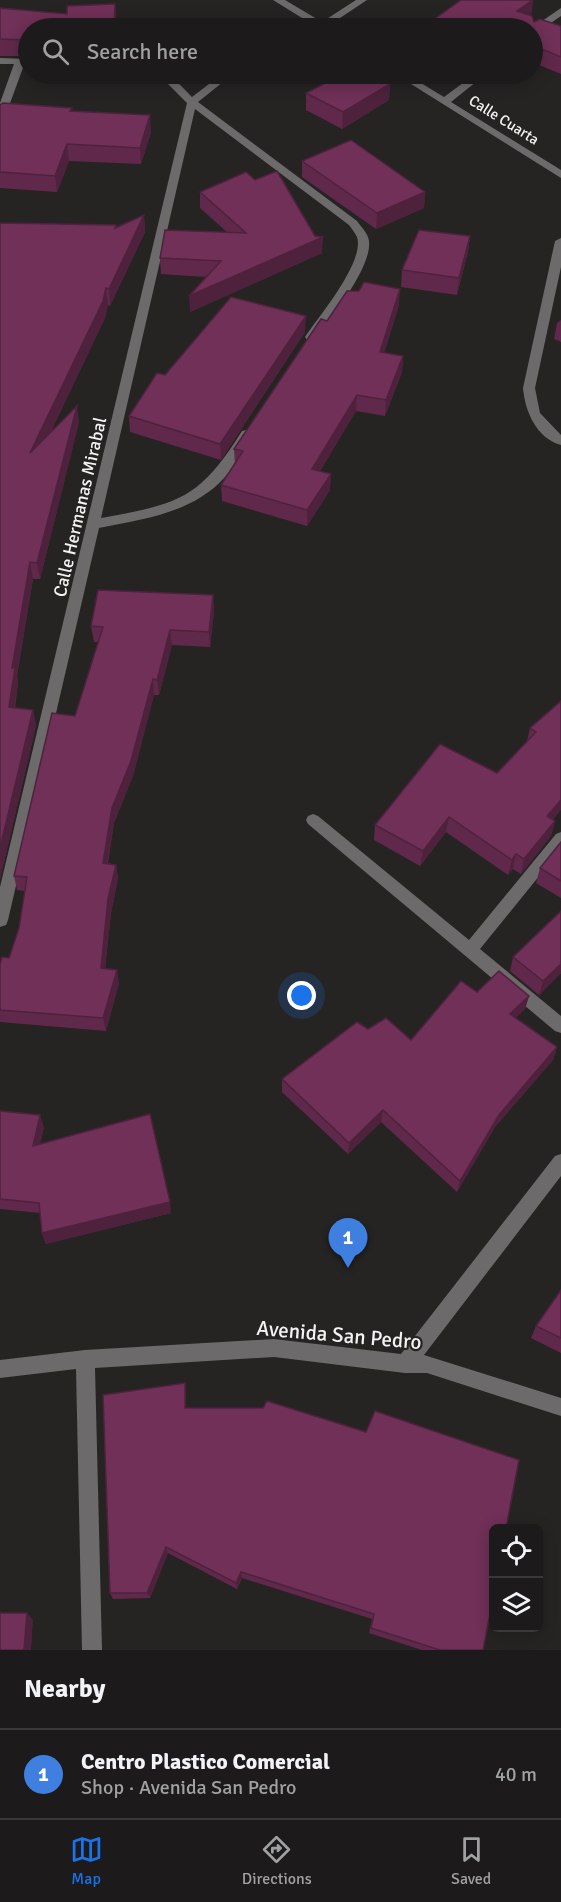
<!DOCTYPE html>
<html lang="en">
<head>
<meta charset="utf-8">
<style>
  body { margin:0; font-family:Signika,sans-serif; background:#252323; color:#f1f3f6 }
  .controls { position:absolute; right:18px; bottom:18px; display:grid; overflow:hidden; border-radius:9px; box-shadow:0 3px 15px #0003 }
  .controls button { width:54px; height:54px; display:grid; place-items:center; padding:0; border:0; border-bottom:2px solid #3a3839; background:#1c1a1a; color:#f1f3f6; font:30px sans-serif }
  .you { position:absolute; left:302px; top:996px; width:21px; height:21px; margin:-15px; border:4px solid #fff; border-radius:50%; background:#1a73e8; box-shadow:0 0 0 9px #1a73e833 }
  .badge { display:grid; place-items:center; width:39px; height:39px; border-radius:50%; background:#1a73e8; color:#fff; font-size:20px; font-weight:700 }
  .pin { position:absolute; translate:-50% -50px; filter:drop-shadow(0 2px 3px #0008) }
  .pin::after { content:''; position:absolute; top:32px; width:21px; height:18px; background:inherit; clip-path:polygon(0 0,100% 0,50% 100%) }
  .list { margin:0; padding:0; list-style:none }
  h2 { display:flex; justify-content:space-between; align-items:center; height:78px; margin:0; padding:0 24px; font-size:26px }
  h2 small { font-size:20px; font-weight:400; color:#a0a1a2 }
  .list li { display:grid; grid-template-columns:39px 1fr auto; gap:18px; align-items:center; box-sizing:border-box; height:90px; padding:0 24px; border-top:2px solid #3a3839 }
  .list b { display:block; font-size:22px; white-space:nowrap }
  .list p { margin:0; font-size:20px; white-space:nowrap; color:#a0a1a2 }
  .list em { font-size:20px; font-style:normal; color:#a0a1a2 }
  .icon { flex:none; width:33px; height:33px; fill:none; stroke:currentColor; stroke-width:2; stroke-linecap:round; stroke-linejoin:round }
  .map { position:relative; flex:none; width:561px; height:1650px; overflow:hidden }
  .search { position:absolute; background:#1c1a1a; box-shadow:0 3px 15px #0003; left:18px; right:18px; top:18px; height:66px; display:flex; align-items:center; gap:15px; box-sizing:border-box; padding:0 21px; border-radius:33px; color:#a0a1a2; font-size:22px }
  .sheet { height:168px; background:#1c1a1a }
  nav { display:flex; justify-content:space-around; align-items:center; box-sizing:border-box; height:84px; border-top:2px solid #3a3839; background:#1c1a1a; font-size:16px; color:#a0a1a2 }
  nav a { display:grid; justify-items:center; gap:3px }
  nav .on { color:#1a73e8 }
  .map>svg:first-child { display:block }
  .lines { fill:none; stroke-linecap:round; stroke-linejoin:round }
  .minor { fill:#6c6a6a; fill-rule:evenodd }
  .wall { fill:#60294b }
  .shaded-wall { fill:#4e223d }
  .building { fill:#703057; stroke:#4e223d; stroke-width:1.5 }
  .labels { text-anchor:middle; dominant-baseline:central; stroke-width:4.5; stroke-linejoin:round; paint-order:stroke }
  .far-street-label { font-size:15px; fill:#f4f2f2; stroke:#262323 }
  .street-label { font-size:18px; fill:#f4f2f2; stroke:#262323 }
  .near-street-label { font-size:21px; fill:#f4f2f2; stroke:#262323 }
</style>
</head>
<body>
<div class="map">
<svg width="561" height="1650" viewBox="0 0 561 1650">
  <rect width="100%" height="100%" fill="#262323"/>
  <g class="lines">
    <g class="minor">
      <polygon points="273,0 285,0 322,22 356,0 367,0 328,26 329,28 315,28 315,26"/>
      <polygon points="561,8 561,16 532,36 532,28"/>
      <polygon points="0,58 28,59 28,65 24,65 5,117 0,120 0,103 14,64 0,64"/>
      <path d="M151,74C171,72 179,84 192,97L222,74H233L198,102L357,221C361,227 368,233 369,241C372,268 331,317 315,340H307L305,337C319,316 365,262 357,237C355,233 352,229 349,225L195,109L101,518C178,504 199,500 242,431L246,430L252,434C243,448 236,464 225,477C193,513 144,519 99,528L8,920L6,925L0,927V887L187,103L165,81Z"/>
      <polygon points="395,74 406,74 444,97 475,74 486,74 451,102 561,170 561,178"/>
      <path d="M561,238V267L535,388L540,413L561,435V445C536,438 525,411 523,388L555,241Z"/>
      <polygon points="313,814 318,816 469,940 556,834 561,832 561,849 480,949 561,1016 561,1033 555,1031 308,824 306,820 308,816"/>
      <polygon points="561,1154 561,1176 424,1355 561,1398 561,1416 427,1373 405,1373 274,1357 95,1368 102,1650 82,1650 76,1369 0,1378 0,1360 85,1350 274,1339 401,1354 555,1156"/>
    </g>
  </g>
  <g class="wall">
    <polygon points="533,0 531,15 534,22 561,26 561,74 532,62 532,28 428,28 429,23"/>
    <polygon points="115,4 116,20 28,28 28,56 0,56 0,8 67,14"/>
    <polygon points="390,84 389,100 342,129 306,110 306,93"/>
    <polygon points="0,105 72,111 151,132 141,164 69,161 57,192 0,188"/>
    <polygon points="302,161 425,192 424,208 376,229 302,177"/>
    <polygon points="200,192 322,253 190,312 206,277 161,274 160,258 227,232 200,208"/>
    <polygon points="144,215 145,232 110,306 108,305 105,318 50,433 79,422 40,579 33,579 17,676 18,683 15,708 33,710 36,726 0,879 0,223 116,227"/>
    <polygon points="470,236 468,252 457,295 401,287 402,270"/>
    <polygon points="399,305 384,353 403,356 402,372 385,416 356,411 320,471 330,490 307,526 222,501 221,485 235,464 234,449"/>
    <polygon points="561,320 561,342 554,339 557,323"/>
    <polygon points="305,332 221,460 130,432 129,416 165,375"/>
    <polygon points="213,595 214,611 210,647 172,645 159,695 154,695 133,776 114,823 108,863 116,865 118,879 111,913 105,969 119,983 106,1031 0,1022 0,964 9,958 19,928 25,891 17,890 14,876 75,716 98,642 94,642 91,626"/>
    <polygon points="561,701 553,820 555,821 551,836 521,874 513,869 508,875 446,832 420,866 374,840 375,825 497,773 527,741 530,728"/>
    <polygon points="561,842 561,898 536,883 540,868"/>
    <polygon points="561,911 561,973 539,995 510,971 513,957"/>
    <polygon points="477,992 529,996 525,1009 515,1018 557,1047 553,1060 495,1127 457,1192 381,1122 348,1154 282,1092 282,1079 368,1029 411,1040"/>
    <polygon points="0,1111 44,1127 40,1144 171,1213 46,1244 42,1233 40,1213 0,1209"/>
    <polygon points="561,1290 561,1353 531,1338 536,1326"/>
    <polygon points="186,1392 186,1408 483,1650 422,1650 369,1633 372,1619 242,1578 237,1589 168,1553 150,1598 113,1599 110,1593"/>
  </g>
  <g class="shaded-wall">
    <polygon points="533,0 531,16 517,11"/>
    <polygon points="115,4 116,20 116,28 114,28"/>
    <polygon points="390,84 389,100 342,129 343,112"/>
    <polygon points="150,115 151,132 141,164 140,148"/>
    <polygon points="67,144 69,161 57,192 55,176"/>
    <polygon points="425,192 424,208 376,229 377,213"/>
    <polygon points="144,215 145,232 110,306 109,289"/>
    <polygon points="470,236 468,252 457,295 459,278"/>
    <polygon points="323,237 322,253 190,312 189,296"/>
    <polygon points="106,288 108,305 105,318 33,470 30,453"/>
    <polygon points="400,289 399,305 379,369 380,352"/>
    <polygon points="306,316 305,332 221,460 220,444"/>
    <polygon points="403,356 402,372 385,416 386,400"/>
    <polygon points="357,395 356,411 312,485 312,469"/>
    <polygon points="77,406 79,422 40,579 37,563"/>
    <polygon points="331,474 330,490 307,526 307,510"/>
    <polygon points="30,562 33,579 17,676 18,683 12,723 9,707 12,668"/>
    <polygon points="213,595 214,611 210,647 209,632"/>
    <polygon points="170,630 172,645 159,695 157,680"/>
    <polygon points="153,679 154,695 133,776 114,823 105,877 103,863 112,808"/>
    <polygon points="33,710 36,726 0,879 0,848"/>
    <polygon points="561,800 561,810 544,831 547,816"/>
    <polygon points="449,817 446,832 420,866 423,851"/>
    <polygon points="555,821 551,836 521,874 524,859"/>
    <polygon points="516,854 513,869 508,875 512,860"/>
    <polygon points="116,865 118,879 111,913 104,981 101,968 108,899"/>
    <polygon points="561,964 561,973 539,995 543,981"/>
    <polygon points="117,970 119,983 106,1031 103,1018"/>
    <polygon points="529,996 525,1009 506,1027 510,1014"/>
    <polygon points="557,1047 553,1060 495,1127 457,1192 460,1181 499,1115"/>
    <polygon points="383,1110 381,1122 348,1154 349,1143"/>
    <polygon points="40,1115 44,1127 37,1158 33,1146"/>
    <polygon points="170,1202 171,1213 46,1244 42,1233"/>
    <polygon points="185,1383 186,1392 186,1416 185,1408"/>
    <polygon points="166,1547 168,1553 150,1598 147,1593"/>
    <polygon points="241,1572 242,1578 237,1589 236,1583"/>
    <polygon points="27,1613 33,1620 31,1650 24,1650"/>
  </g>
  <g class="building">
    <polygon points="461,0 533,0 517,11 532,16 534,22 540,19 561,26 561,57 532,45 532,28 440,28 429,23"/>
    <polygon points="115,4 114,28 28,28 28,40 0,39 0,8 67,14 67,6"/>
    <polygon points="343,74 365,74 390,84 343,112 306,93"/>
    <polygon points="3,103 72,108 70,111 150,115 140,148 67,144 55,176 0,172 0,105"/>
    <polygon points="351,140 425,192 377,213 302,161"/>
    <polygon points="277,171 315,236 323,237 189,296 221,261 160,258 165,230 246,233 200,192 246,172 255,180"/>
    <polygon points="144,215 109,289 106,288 103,301 30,453 77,406 37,563 30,562 12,668 15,668 9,707 33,710 0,848 0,223 116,225 115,228"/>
    <polygon points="419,230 470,236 459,278 402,270"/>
    <polygon points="364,282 400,289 380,352 403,356 386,400 357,395 312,469 331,474 307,510 221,485 243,451 234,449 321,319 327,321 347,291 359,291"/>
    <polygon points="231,297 306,316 220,444 129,416 157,373 165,375"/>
    <polygon points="98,590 213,595 209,632 170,630 157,680 153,679 131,761 112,808 103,863 116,865 108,899 101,968 117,970 103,1018 0,1010 0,964 2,957 9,958 19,928 27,877 14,876 52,713 75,716 103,627 91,626"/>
    <polygon points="561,701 561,800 547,816 555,821 524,859 516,854 512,860 449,817 423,851 375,825 440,744 497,773 536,732 530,728"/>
    <polygon points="561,842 561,881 540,868"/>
    <polygon points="561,911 561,964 543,981 513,957"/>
    <polygon points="499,971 529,996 510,1014 557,1047 499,1115 460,1181 383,1110 349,1143 282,1079 357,1022 368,1029 386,1018 411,1040 461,981 477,992"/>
    <polygon points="0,1111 40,1115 33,1146 150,1114 170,1202 42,1233 39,1203 0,1199"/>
    <polygon points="561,1290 561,1338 536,1326"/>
    <polygon points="185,1383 185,1408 263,1408 267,1401 366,1432 375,1411 519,1460 506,1528 494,1528 494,1594 483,1650 440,1650 371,1628 374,1614 241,1572 236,1583 166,1547 147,1593 110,1593 103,1395"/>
    <polygon points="0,1613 27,1613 24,1650 0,1650"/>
  </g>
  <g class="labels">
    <g class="far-street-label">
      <text transform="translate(504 120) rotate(32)">Calle Cuarta</text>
    </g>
    <g class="street-label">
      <text transform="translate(80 507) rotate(-77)">Calle Hermanas Mirabal</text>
    </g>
    <g class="near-street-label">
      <text transform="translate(339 1335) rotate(5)">Avenida San Pedro</text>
    </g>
  </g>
</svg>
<div class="controls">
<button><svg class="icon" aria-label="locate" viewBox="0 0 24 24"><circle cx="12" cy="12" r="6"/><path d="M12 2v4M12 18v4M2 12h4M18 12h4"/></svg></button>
<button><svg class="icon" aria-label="layers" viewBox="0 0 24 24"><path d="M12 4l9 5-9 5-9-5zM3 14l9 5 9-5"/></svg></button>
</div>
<div class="you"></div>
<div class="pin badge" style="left:348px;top:1268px;background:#3f7fe0">1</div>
<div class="search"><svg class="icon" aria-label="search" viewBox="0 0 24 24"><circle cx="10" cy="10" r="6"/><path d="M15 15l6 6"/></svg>Search here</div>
</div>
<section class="sheet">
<h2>Nearby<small></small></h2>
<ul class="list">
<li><span class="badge" style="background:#3f7fe0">1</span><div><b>Centro Plastico Comercial</b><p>Shop · Avenida San Pedro</p></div><em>40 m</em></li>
</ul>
</section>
<nav>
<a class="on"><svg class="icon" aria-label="map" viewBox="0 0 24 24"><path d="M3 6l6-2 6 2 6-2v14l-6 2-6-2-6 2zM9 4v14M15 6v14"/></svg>Map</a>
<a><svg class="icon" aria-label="directions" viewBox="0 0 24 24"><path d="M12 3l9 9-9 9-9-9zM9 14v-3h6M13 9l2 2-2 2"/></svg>Directions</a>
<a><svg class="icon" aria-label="saved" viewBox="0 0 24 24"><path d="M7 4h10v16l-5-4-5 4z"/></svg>Saved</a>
</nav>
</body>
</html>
